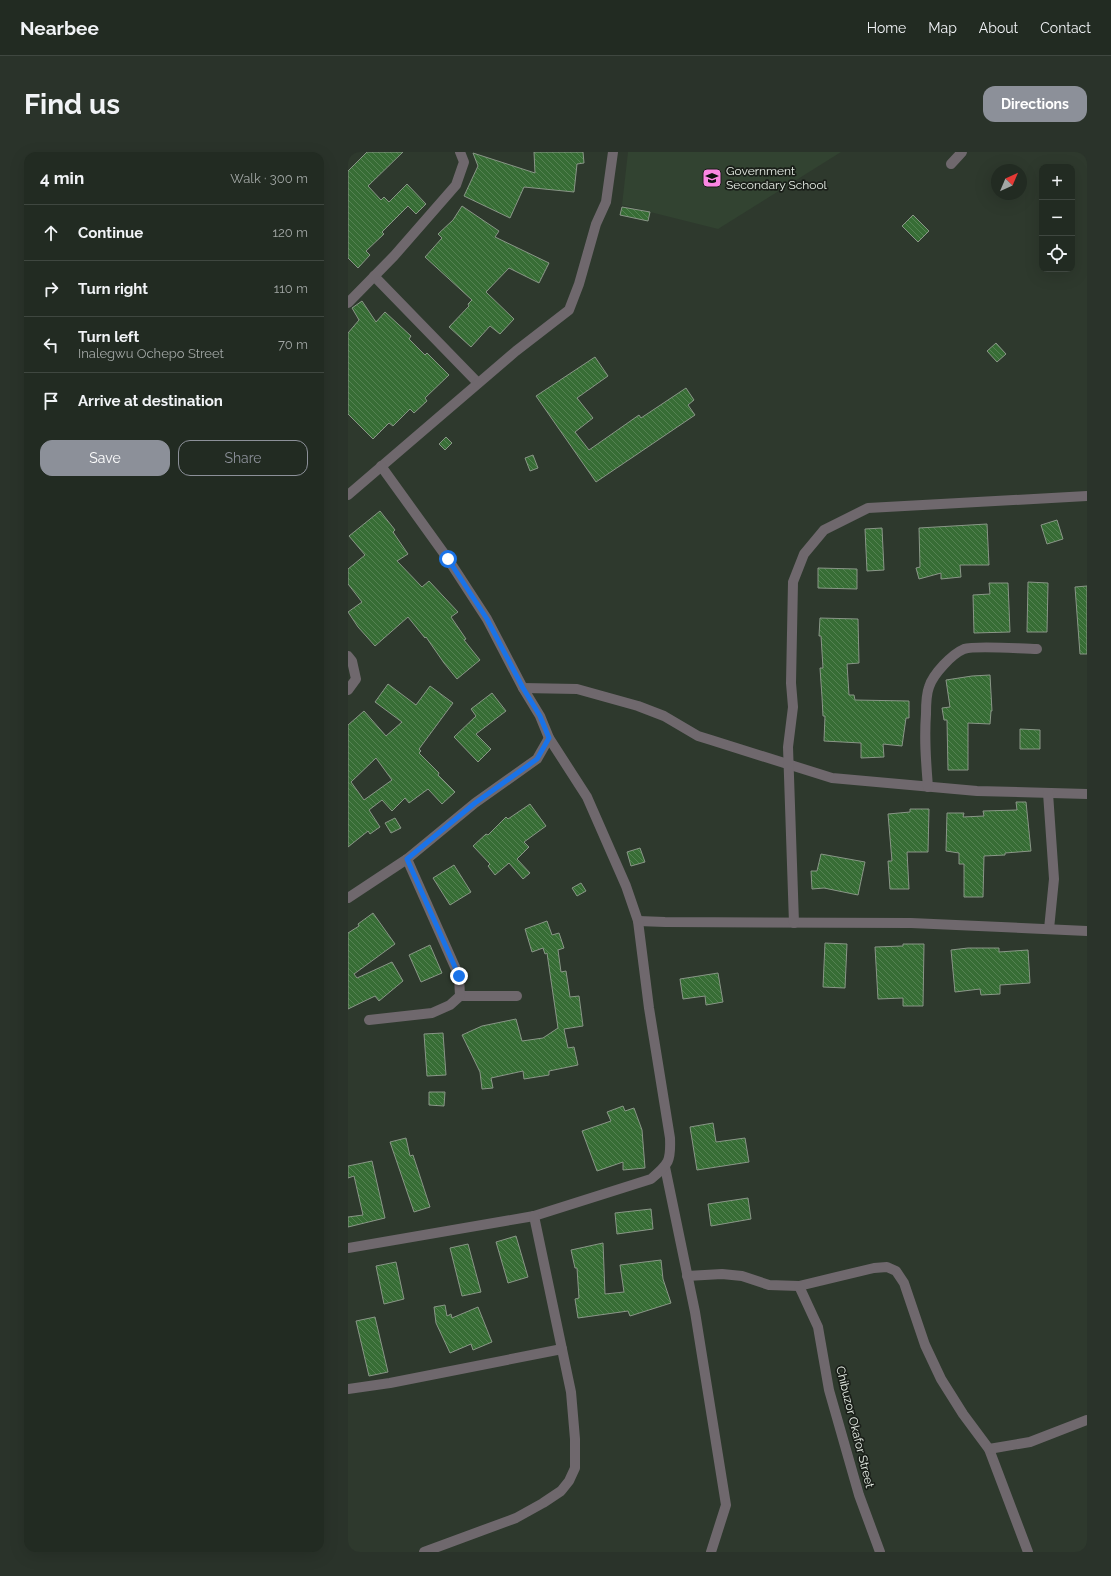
<!DOCTYPE html>
<html lang="en">
<head>
<meta charset="utf-8">
<style>
  body { margin:0; font-family:Raleway,sans-serif; background:#2a332a; color:#f1f3f6 }
  .controls { position:absolute; right:12px; top:12px; display:grid; overflow:hidden; border-radius:8px; box-shadow:0 4px 16px #0002 }
  .controls button { width:36px; height:36px; display:grid; place-items:center; padding:0; border:0; border-bottom:1px solid #3f4740; background:#222b22; color:#f1f3f6; font:20px sans-serif }
  .compass { position:absolute; left:643px; top:12px; width:36px; height:36px; border-radius:50%; background:#222b22; box-shadow:0 4px 16px #0002; rotate:44deg }
  .stop { position:absolute; width:12px; height:12px; margin:-9px; border:3px solid #1a73e8; border-radius:50%; background:#fff }
  .stop.end { background:#1a73e8; border-color:#fff; box-shadow:0 1px 4px #0008 }
  .list { margin:0; padding:0; list-style:none }
  h2 { display:flex; justify-content:space-between; align-items:center; height:52px; margin:0; padding:0 16px; font-size:17px }
  h2 small { font-size:13px; font-weight:400; color:#a2a7a5 }
  .list li { display:grid; grid-template-columns:26px 1fr auto; gap:12px; align-items:center; box-sizing:border-box; height:56px; padding:0 16px; border-top:1px solid #3f4740 }
  .list b { display:block; font-size:15px; white-space:nowrap }
  .list p { margin:0; font-size:13px; white-space:nowrap; color:#a2a7a5 }
  .list em { font-size:13px; font-style:normal; color:#a2a7a5 }
  .actions { display:flex; gap:8px; padding:12px 16px }
  .actions a { flex:1; padding:9px 0; border:1px solid #8c9099; border-radius:12px; text-align:center; font-size:14px; color:#8c9099 }
  .actions .main { background:#8c9099; color:#fff }
  .icon { flex:none; width:22px; height:22px; fill:none; stroke:currentColor; stroke-width:2; stroke-linecap:round; stroke-linejoin:round }
  .map { position:relative; flex:none; width:739px; height:1400px; overflow:hidden; border-radius:12px }
  header { display:flex; align-items:center; gap:24px; box-sizing:border-box; height:56px; padding:0 20px; background:#222b22; border-bottom:1px solid #3f4740 }
  header strong { font-size:19px }
  nav { display:flex; gap:22px; margin-inline-start:auto; font-size:14px }
  .intro { display:flex; align-items:center; justify-content:space-between; box-sizing:border-box; height:96px; padding:0 24px }
  h1 { margin:0; font-size:28px }
  .button { padding:10px 18px; border-radius:12px; background:#8c9099; color:#fff; font-size:14px; font-weight:700 }
  main { display:flex; gap:24px; padding:0 24px }
  aside { flex:1; background:#222b22; border-radius:12px; box-shadow:0 4px 16px #0002 }
  .map>svg:first-child { display:block }
  .built { fill:#324331 }
  .building { fill:url(#building-back-hatch); stroke:#899687; fill-rule:evenodd }
  .lines { fill:none; stroke-linecap:round; stroke-linejoin:round }
  .minor { stroke:#6f686d; stroke-width:10 }
  .route { stroke:#1a73e8; stroke-width:5 }
  .labels { text-anchor:middle; dominant-baseline:central; stroke-width:3.5; stroke-linejoin:round; paint-order:stroke }
  .poi-label { font-size:12px; fill:#e8efe7; stroke:#1a1f19; text-anchor:start }
  .street-label { font-size:12px; fill:#e8efe7; stroke:#1a1f19 }
</style>
</head>
<body>
<header>
<strong>Nearbee</strong>
<nav><a>Home</a><a>Map</a><a>About</a><a>Contact</a></nav>
</header>
<div class="intro"><h1>Find us</h1><a class="button">Directions</a></div>
<main>
<aside>
<h2>4 min<small>Walk · 300 m</small></h2>
<ul class="list">
<li><svg class="icon" aria-label="ahead" viewBox="0 0 24 24"><path d="M12 20V5M6 11l6-6 6 6"/></svg><div><b>Continue</b></div><em>120 m</em></li>
<li><svg class="icon" aria-label="right" viewBox="0 0 24 24"><path d="M7 20v-9h11M14 6l5 5-5 5"/></svg><div><b>Turn right</b></div><em>110 m</em></li>
<li><svg class="icon" aria-label="left" viewBox="0 0 24 24"><path d="M17 20v-9H6M10 6l-5 5 5 5"/></svg><div><b>Turn left</b><p>Inalegwu Ochepo Street</p></div><em>70 m</em></li>
<li><svg class="icon" aria-label="arrive" viewBox="0 0 24 24"><path d="M6 21V4h12l-3 4 3 4H6"/></svg><div><b>Arrive at destination</b></div></li>
</ul>
<div class="actions"><a class="main">Save</a><a>Share</a></div>
</aside>
<div class="map">
<svg width="739" height="1400" viewBox="0 0 739 1400">
  <defs>
    <pattern id="building-back-hatch" width="6" height="6" patternUnits="userSpaceOnUse"><rect width="6" height="6" fill="#376d35"/><path d="M-1 5l2 2M0 0l6 6M5-1l2 2" fill="none" stroke="#548252"/></pattern>
  </defs>
  <rect width="100%" height="100%" fill="#2e392d"/>
  <polygon class="built" points="280,0 493,0 370,77 274,53"/>
  <g class="building">
    <polygon points="19,0 55,0 20,34 33,48 36,45 41,50 59,32 78,52 68,62 60,54 34,80 36,82 18,99 22,103 10,116 0,106 0,19"/>
    <polygon points="186,0 235,0 236,11 229,12 226,40 176,35 162,66 116,44 130,14 125,1 187,21"/>
    <polygon points="114,54 151,79 147,85 201,111 191,131 161,116 138,140 166,167 152,182 142,174 123,195 101,175 121,154 120,152 124,148 77,105 94,86 90,82 105,68"/>
    <polygon points="274,55 302,60 300,69 272,63"/>
    <polygon points="565,63 581,79 570,90 554,74"/>
    <polygon points="14,149 28,170 37,160 63,184 61,187 77,203 79,201 101,223 77,246 79,249 66,261 62,257 45,274 41,271 25,287 0,262 0,181 11,168 4,156"/>
    <polygon points="648,191 658,202 649,210 639,199"/>
    <polygon points="247,205 260,224 229,246 245,266 227,280 241,298 291,263 293,266 338,236 346,248 340,253 347,263 248,330 188,244"/>
    <polygon points="98,285 104,291 97,298 91,292"/>
    <polygon points="185,303 190,316 182,319 177,306"/>
    <polygon points="32,359 47,378 45,380 60,402 49,409 74,435 81,429 110,460 103,465 118,487 116,488 132,508 109,527 96,511 78,485 77,486 60,465 27,494 10,475 0,460 14,450 0,432 0,417 17,403 1,384"/>
    <polygon points="709,368 715,387 699,392 693,373"/>
    <polygon points="639,372 641,413 612,413 613,425 593,427 593,421 571,427 568,416 572,415 571,376"/>
    <polygon points="534,376 536,418 519,419 517,377"/>
    <polygon points="470,416 509,417 509,437 470,436"/>
    <polygon points="680,430 700,431 699,480 679,480"/>
    <polygon points="641,431 660,431 662,480 626,481 625,443 642,442"/>
    <polygon points="739,434 739,502 732,502 727,435"/>
    <polygon points="472,466 510,467 511,511 499,512 501,543 506,543 507,548 561,549 561,566 558,566 554,594 535,592 536,605 513,606 513,591 476,589 477,564 475,564 474,545 472,516 475,516 473,484 471,484"/>
    <polygon points="642,523 644,559 643,559 642,572 620,571 620,618 600,618 599,568 596,568 594,556 602,555 598,528 624,524"/>
    <path d="M40,532L68,553L82,534L105,551L71,597L73,599L71,601L91,621L90,623L107,640L94,652L80,637L61,651L57,646L44,659L34,648L21,658L32,675L22,682L20,679L0,695V573L16,559L38,584L54,570L27,550ZM28,606L44,628L16,648L3,630Z"/>
    <polygon points="144,541 158,559 128,582 143,597 130,610 106,585 128,564 123,557"/>
    <polygon points="672,577 692,578 692,597 672,597"/>
    <polygon points="668,650 678,650 683,699 657,701 657,703 636,704 635,745 616,745 616,712 611,712 611,701 598,699 599,661 616,661 615,665 636,664 635,659 669,658"/>
    <polygon points="182,652 198,674 176,690 181,695 169,707 182,721 175,727 161,711 147,723 140,714 142,712 125,694 138,682 140,683 158,665 160,667"/>
    <polygon points="562,657 581,657 580,700 559,700 561,737 542,737 540,709 544,709 540,662 562,660"/>
    <polygon points="47,666 53,676 43,681 37,671"/>
    <polygon points="292,696 297,710 283,714 279,700"/>
    <polygon points="473,702 517,710 510,743 476,736 464,737 463,719 469,719"/>
    <polygon points="106,713 123,740 102,753 85,726"/>
    <polygon points="233,731 238,739 229,744 224,736"/>
    <polygon points="25,761 47,792 6,822 9,826 44,810 55,829 31,849 27,844 0,857 0,781 11,774 10,772"/>
    <polygon points="199,769 204,783 211,781 216,796 210,798 213,820 218,819 222,845 231,844 235,874 216,877 220,896 226,895 230,913 201,919 201,923 176,927 175,919 143,926 145,936 134,937 132,920 114,883 134,874 168,867 174,889 195,886 210,876 199,801 197,802 195,796 184,800 177,777"/>
    <polygon points="477,791 499,792 497,836 475,835"/>
    <polygon points="555,792 576,792 575,854 555,854 555,846 530,847 527,795 555,794"/>
    <polygon points="82,793 94,821 73,830 61,803"/>
    <polygon points="620,796 651,796 651,800 680,798 682,831 652,833 652,842 633,843 632,837 607,840 603,798"/>
    <polygon points="370,821 375,850 358,853 357,844 335,847 332,827"/>
    <polygon points="95,881 98,923 79,924 76,882"/>
    <polygon points="81,940 97,940 96,954 81,953"/>
    <polygon points="275,954 277,959 286,956 294,978 297,1016 275,1018 275,1010 249,1019 234,979 263,969 259,960"/>
    <polygon points="365,971 368,990 397,986 401,1010 349,1018 342,975"/>
    <polygon points="58,986 62,1004 65,1003 82,1055 66,1060 42,990"/>
    <polygon points="24,1009 37,1066 0,1075 0,1065 15,1063 6,1024 0,1026 0,1014"/>
    <polygon points="400,1046 403,1067 363,1074 360,1052"/>
    <polygon points="303,1057 305,1077 269,1082 267,1061"/>
    <polygon points="168,1084 180,1125 160,1131 148,1090"/>
    <polygon points="255,1091 257,1142 276,1140 272,1113 313,1108 315,1127 323,1151 282,1164 280,1159 230,1166 227,1147 231,1146 229,1116 227,1116 223,1098"/>
    <polygon points="120,1092 133,1140 114,1144 102,1096"/>
    <polygon points="48,1110 56,1147 36,1152 28,1114"/>
    <polygon points="97,1153 99,1164 103,1162 104,1166 130,1155 144,1190 125,1198 123,1192 102,1201 88,1171 86,1155"/>
    <polygon points="27,1165 40,1220 21,1224 8,1169"/>
  </g>
  <g class="lines">
    <g class="minor">
      <polyline points="603,12 614,0"/>
      <polyline points="26,124 130,231"/>
      <polyline points="0,151 46,104 108,33 116,10 112,0"/>
      <polyline points="0,343 168,199 221,158 231,132 248,72 258,50 265,0"/>
      <polyline points="0,504 4,509 8,527 0,538"/>
      <polyline points="175,536 229,537 290,554 316,564 350,584 363,588 484,626 629,639 739,642"/>
      <path d="M580,635C578,610 576,588 578,562C578,553 578,543 581,535C585,522 604,502 616,497C628,493 674,497 689,497"/>
      <polyline points="700,641 706,727 701,777"/>
      <polyline points="0,746 59,707 127,651 189,607 201,586"/>
      <polyline points="290,769 317,770 563,771 739,779"/>
      <polyline points="446,771 440,595 445,555 443,531 445,430 456,402 476,378 520,356 739,344"/>
      <polyline points="112,844 169,844"/>
      <polyline points="21,868 84,861 102,853 112,844 111,824 59,707"/>
      <polyline points="317,1015 347,1160 378,1353 363,1400"/>
      <path d="M0,1096L186,1064L303,1027C321,1012 323,1009 322,986L301,856L290,769L278,734L239,645L201,586L192,564L175,536L139,467L100,407L33,314"/>
      <polyline points="339,1124 374,1122 394,1124 421,1133 451,1134 526,1116 539,1115 548,1119 556,1131 577,1193 593,1227 615,1262 641,1297 680,1400"/>
      <polyline points="451,1134 470,1175 481,1238 511,1343 532,1400"/>
      <polyline points="0,1237 42,1231 214,1197"/>
      <polyline points="641,1297 682,1290 739,1268"/>
      <polyline points="76,1400 168,1366 195,1351 213,1339 221,1329 227,1316 227,1287 223,1240 186,1064"/>
    </g>
  </g>
  <g class="lines">
    <polyline class="route" points="100,407 139,467 175,536 192,564 201,586 189,607 127,651 59,707 111,824"/>
  </g>
  <defs>
    <symbol id="school-square" viewBox="-11 -11 22 22"><rect x="-9" y="-9" width="18" height="18" rx="4" fill="#fc86e3" stroke="#1a1f19"/><path d="M0-5L7-2L0 1L-7-2ZM-4 1L0 2.5L4 1V4Q0 6-4 4Z" fill="#111"/></symbol>
  </defs>
  <g fill-rule="evenodd">
    <use href="#school-square" x="353" y="15" width="22" height="22"/>
  </g>
  <g class="labels">
    <g class="poi-label">
      <text x="378" y="19">Government<tspan x="378" dy="14">Secondary School</tspan></text>
    </g>
    <g class="street-label">
      <text transform="translate(507 1275) rotate(76)">Chibuzor Okafor Street</text>
    </g>
  </g>
</svg>
<div class="controls">
<button>+</button>
<button>−</button>
<button><svg class="icon" aria-label="locate" viewBox="0 0 24 24"><circle cx="12" cy="12" r="6"/><path d="M12 2v4M12 18v4M2 12h4M18 12h4"/></svg></button>
</div>
<svg class="compass" viewBox="-18 -18 36 36"><path d="M0-13l5 13h-10z" fill="#e53935"/><path d="M0 13l5-13h-10z" fill="#a2a7a5"/></svg>
<div class="stop" style="left:100px;top:407px"></div>
<div class="stop end" style="left:111px;top:824px"></div>
</div>
</main>
</body>
</html>
